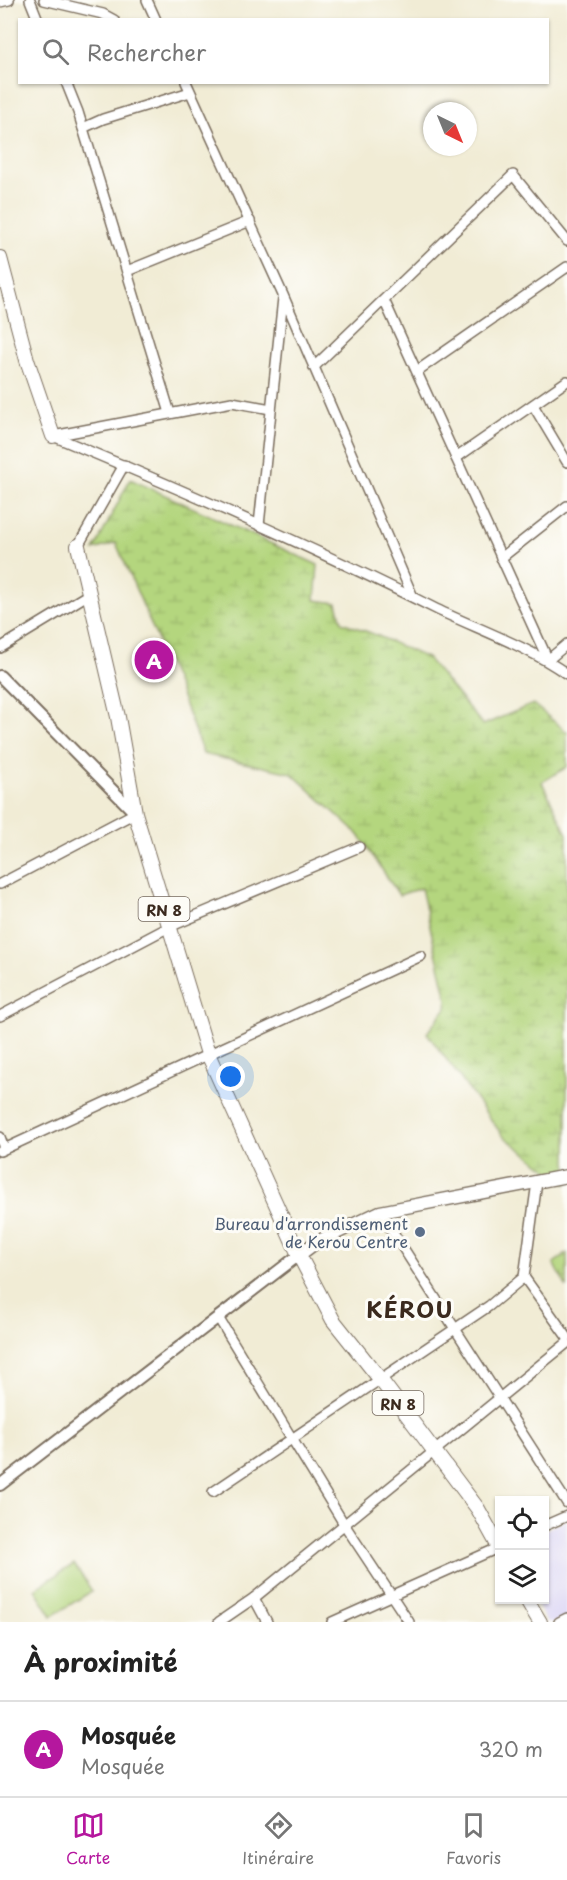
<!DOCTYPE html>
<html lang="fr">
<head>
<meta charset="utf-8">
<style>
  body { margin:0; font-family:"Playpen Sans",sans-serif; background:#f6f6f6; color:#222 }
  .controls { position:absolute; right:18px; bottom:18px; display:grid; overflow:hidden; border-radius:0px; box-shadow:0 2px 4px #0004 }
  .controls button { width:54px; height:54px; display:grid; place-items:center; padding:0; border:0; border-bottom:2px solid #e0e0e0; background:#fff; color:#222; font:30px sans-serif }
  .compass { position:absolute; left:423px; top:102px; width:54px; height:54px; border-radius:50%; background:#fff; box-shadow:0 2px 4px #0004; rotate:137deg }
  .you { position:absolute; left:231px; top:1077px; width:21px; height:21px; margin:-15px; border:4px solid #fff; border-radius:50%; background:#1a73e8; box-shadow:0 0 0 9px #1a73e833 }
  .badge { display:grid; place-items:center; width:39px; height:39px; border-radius:50%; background:#b5179e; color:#fff; font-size:20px; font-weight:700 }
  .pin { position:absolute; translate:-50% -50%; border:3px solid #fff; box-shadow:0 2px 6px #0006 }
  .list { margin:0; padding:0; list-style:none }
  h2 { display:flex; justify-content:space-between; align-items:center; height:78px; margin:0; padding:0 24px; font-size:26px }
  h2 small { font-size:20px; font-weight:400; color:#767676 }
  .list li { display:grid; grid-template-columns:39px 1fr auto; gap:18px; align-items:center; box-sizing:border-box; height:96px; padding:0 24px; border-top:2px solid #e0e0e0 }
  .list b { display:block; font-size:22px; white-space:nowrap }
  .list p { margin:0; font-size:20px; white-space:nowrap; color:#767676 }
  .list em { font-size:20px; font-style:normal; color:#767676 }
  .icon { flex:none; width:33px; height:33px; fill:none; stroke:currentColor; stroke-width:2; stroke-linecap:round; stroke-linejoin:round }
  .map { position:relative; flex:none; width:567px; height:1622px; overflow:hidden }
  .search { position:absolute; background:#fff; box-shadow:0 2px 4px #0004; left:18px; right:18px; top:18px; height:66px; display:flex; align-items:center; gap:15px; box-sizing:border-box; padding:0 21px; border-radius:0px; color:#767676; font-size:22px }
  .sheet { height:174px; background:#fff }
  nav { display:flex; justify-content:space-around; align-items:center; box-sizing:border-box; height:84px; border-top:2px solid #e0e0e0; background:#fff; font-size:16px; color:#767676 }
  nav a { display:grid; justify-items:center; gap:3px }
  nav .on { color:#b5179e }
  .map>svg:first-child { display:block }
  .built { fill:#dcd6f6 }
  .wetland { fill:url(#wetland-marsh); stroke:#78804e; stroke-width:1.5 }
  .pitch { fill:#b4d67e; stroke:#78804e; stroke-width:1.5 }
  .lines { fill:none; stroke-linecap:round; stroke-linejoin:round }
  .minor-casing { stroke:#7b6e5e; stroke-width:12 }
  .tertiary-casing { stroke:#7b6e5e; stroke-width:14 }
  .secondary-casing { stroke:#7b6e5e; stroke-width:15 }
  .primary-casing { stroke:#7b6e5e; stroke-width:16 }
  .minor { stroke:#fff; stroke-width:9 }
  .tertiary { stroke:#fff; stroke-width:10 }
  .secondary { stroke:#fff; stroke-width:12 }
  .primary { stroke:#fff; stroke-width:14 }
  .service-dot { fill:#5c6f8a; stroke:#fdfcf7; stroke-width:2 }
  .labels { text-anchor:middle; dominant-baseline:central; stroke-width:6; stroke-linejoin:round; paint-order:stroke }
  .shield { fill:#fdfcf7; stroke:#75695f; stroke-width:1.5 }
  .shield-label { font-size:15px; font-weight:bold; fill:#3b2a1e }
  .service-label { font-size:16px; fill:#4e5e75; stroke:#fdfcf7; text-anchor:end }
  .district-label { font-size:22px; font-weight:bold; letter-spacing:1.5px; fill:#3b2a1e; stroke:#fdfcf7 }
</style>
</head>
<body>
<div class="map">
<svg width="567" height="1622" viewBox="0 0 567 1622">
  <defs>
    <pattern id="wetland-marsh" width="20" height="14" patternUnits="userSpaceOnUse" patternTransform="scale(1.5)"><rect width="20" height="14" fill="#b4d67e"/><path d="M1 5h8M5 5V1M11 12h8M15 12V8" fill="none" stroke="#9cb86c"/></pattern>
  </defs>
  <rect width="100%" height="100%" fill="#fdfcf7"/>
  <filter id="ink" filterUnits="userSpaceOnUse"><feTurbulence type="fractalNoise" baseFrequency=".0167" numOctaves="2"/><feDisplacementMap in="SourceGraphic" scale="12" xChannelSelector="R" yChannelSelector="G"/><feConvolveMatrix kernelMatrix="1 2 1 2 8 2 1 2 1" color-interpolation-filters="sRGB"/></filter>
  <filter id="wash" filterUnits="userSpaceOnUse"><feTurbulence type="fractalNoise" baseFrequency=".008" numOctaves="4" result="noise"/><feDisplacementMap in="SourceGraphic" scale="24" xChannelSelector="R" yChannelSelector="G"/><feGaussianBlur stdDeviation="1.35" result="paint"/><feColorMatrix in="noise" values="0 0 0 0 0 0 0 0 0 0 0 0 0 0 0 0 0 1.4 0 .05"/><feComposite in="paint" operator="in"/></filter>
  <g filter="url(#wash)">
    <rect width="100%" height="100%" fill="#f1ecd5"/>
    <polygon class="built" points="567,1519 567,1622 547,1622 534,1600 544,1600 545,1530"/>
    <g class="wetland">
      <polygon points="130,479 318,565 315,600 337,603 342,622 376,635 427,658 483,725 533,704 567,732 567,767 542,782 567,834 567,1184 503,1136 427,1033 446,1008 447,999 421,888 399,895 359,835 291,773 203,754 179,689 116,543 94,550"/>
      <polygon points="567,1253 567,1288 554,1263"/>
    </g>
    <polygon class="pitch" points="74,1564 92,1591 52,1616 35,1589"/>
  </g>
  <g filter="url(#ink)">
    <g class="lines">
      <defs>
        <g id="minor">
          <polyline points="30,0 38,20"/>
          <polyline points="44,0 103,14 114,20"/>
          <polyline points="147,0 156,20"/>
          <polyline points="0,2 9,0"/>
          <polyline points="66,82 78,112 170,413"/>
          <polyline points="186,82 283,295 413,597"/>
          <polyline points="83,128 103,119 190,92"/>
          <polyline points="127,271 250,221"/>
          <polyline points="384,300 548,660 567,644"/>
          <polyline points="314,367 513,175 567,241"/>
          <polyline points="417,371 567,267"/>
          <polyline points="533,405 567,462"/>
          <path d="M53,436C183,490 311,546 436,609C480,630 527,646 567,674"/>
          <polyline points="53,436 232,402 271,409"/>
          <polyline points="456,458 567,381"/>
          <polyline points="259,525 283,298"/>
          <polyline points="78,546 124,465"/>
          <polyline points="501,558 567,506"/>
          <polyline points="0,648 89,594"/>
          <polyline points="0,884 135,813"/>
          <polyline points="0,1016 169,927 359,847"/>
          <polyline points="0,1137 4,1148"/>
          <polyline points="0,1151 421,956"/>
          <polyline points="537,1182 524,1277 567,1337"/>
          <polyline points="380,1212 567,1503"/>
          <polyline points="219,1319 344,1524 409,1622"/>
          <polyline points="213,1492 489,1306 524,1277"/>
          <polyline points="544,1526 567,1516"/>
          <polyline points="254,1598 267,1622"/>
          <polyline points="219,1622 254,1598 567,1343"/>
          <polyline points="332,1622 500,1547"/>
          <polyline points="559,1622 567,1618"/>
        </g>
        <g id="tertiary">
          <polyline points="0,676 135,813"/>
          <polyline points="0,1485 299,1255"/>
        </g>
        <polyline id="secondary" points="299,1255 315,1243 380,1212 567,1176"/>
        <g id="primary">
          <polyline points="0,258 27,360 53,436"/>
          <polyline points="78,546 118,717 135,813 208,1054 299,1255 333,1320 380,1379 478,1509 500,1549"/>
          <polyline points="527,1600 540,1622"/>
        </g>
      </defs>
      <use href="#minor" class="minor-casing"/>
      <use href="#tertiary" class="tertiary-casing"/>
      <use href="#secondary" class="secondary-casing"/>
      <use href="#primary" class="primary-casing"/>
      <use href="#minor" class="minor"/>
      <use href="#tertiary" class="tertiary"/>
      <use href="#secondary" class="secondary"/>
      <use href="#primary" class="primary"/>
    </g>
  </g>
  <circle class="service-dot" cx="420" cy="1232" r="6"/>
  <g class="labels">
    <g class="shield">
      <rect x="138.5" y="897" width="51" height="24" rx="4.5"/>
      <rect x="372.5" y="1391" width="51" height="24" rx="4.5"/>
    </g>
    <g class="shield-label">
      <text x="164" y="909">RN 8</text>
      <text x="398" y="1403">RN 8</text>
    </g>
    <g class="service-label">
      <text x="408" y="1223">Bureau d'arrondissement<tspan x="408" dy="18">de Kerou Centre</tspan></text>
    </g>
    <g class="district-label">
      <text x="410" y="1308">KÉROU</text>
    </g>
  </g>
</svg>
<div class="controls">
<button><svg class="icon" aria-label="locate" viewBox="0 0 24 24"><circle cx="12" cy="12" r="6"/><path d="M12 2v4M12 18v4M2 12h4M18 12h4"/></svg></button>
<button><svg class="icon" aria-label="layers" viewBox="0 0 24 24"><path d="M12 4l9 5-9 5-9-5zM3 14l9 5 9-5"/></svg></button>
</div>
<svg class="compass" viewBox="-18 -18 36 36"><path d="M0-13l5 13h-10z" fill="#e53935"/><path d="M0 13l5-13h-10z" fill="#767676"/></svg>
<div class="you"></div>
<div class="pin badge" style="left:154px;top:660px">A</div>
<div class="search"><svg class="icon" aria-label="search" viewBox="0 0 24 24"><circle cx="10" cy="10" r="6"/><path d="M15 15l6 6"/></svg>Rechercher</div>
</div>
<section class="sheet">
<h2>À proximité<small></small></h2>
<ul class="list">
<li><span class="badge">A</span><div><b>Mosquée</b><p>Mosquée</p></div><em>320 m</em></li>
</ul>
</section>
<nav>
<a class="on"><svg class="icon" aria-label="map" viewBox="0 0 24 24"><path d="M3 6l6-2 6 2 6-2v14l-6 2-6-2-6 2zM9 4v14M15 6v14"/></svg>Carte</a>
<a><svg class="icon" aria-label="directions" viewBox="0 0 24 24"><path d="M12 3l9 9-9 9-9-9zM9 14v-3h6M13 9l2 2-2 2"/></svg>Itinéraire</a>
<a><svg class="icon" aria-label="saved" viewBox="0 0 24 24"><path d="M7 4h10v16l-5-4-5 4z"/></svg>Favoris</a>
</nav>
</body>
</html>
